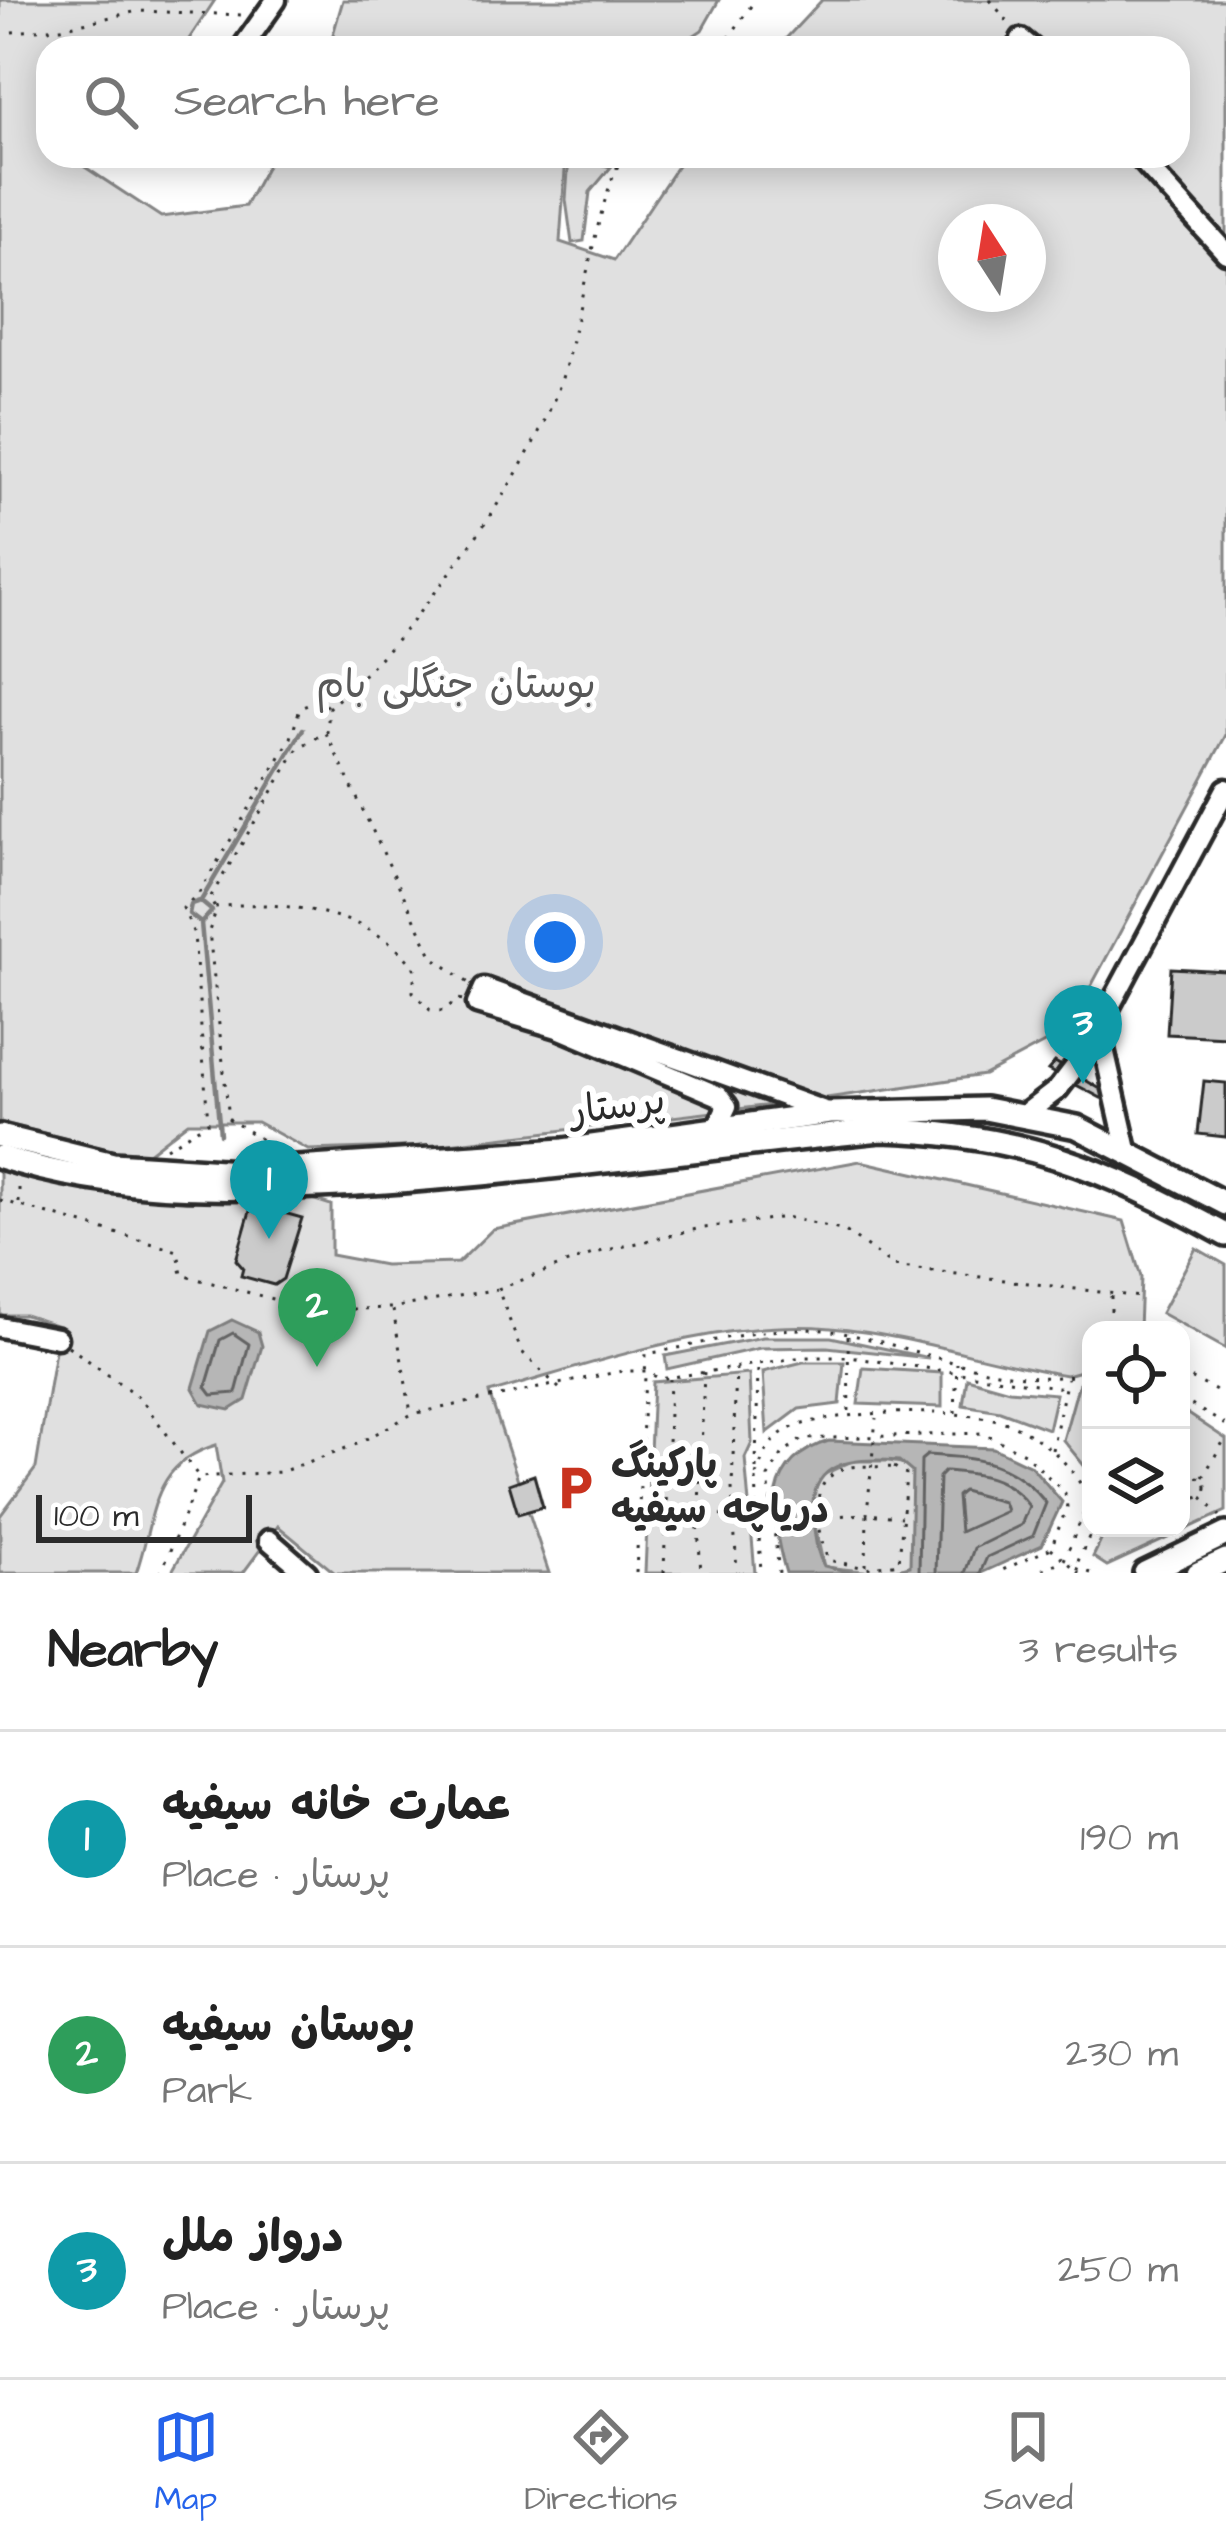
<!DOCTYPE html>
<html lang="en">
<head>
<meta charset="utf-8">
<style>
  body { margin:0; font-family:"Architects Daughter","Playpen Sans Arabic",sans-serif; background:#f6f6f6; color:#222 }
  .controls { position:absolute; right:36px; bottom:36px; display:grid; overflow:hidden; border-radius:24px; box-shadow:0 6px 30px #0003 }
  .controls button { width:108px; height:108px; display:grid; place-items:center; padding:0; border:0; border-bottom:3px solid #e0e0e0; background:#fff; color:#222; font:60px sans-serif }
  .compass { position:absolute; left:938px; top:204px; width:108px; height:108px; border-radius:50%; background:#fff; box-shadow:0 6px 30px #0003; rotate:348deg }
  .scale { position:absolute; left:36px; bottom:30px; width:216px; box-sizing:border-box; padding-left:12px; border:6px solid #2b2b2b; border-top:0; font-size:33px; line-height:42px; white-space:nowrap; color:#2b2b2b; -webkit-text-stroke:9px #fff; paint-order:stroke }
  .you { position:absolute; left:555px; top:942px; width:42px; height:42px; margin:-30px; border:9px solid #fff; border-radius:50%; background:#1a73e8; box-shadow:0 0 0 18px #1a73e833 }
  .badge { display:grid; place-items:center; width:78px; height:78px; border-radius:50%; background:#2563eb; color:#fff; font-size:39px; font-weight:700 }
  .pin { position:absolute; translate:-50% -99px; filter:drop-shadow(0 3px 6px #0008) }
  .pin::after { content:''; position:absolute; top:63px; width:42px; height:36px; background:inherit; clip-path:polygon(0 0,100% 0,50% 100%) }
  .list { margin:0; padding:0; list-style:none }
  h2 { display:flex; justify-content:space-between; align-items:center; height:156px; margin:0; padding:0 48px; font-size:51px }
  h2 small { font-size:39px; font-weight:400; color:#767676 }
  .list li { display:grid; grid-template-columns:78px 1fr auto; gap:36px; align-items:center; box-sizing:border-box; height:216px; padding:0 48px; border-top:3px solid #e0e0e0 }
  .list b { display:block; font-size:45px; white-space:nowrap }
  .list p { margin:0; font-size:39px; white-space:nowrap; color:#767676 }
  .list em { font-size:39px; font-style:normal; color:#767676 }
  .icon { flex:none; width:66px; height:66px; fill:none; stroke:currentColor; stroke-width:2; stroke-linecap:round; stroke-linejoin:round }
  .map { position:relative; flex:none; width:1226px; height:1573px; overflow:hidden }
  .search { position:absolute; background:#fff; box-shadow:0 6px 30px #0003; left:36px; right:36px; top:36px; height:132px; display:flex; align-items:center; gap:30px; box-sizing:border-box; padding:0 42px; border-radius:36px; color:#767676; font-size:45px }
  .sheet { height:804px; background:#fff }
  nav { display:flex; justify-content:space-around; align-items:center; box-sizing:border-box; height:168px; border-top:3px solid #e0e0e0; background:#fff; font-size:33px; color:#767676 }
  nav a { display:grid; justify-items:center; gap:6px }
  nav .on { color:#2563eb }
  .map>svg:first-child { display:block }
  .green { fill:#e0e0e0; stroke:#868686; stroke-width:3; fill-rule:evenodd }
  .water { fill:#b6b6b6; stroke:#7e7e7e; stroke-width:3 }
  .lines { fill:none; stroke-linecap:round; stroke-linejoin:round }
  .shore { stroke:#636363; stroke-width:3 }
  .stream { stroke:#7e7e7e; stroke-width:4.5 }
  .building { fill:#cbcbcb; stroke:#2b2b2b; stroke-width:3 }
  .minor-casing { stroke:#2b2b2b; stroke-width:27 }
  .major-casing { stroke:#2b2b2b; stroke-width:30 }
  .path { stroke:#2b2b2b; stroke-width:3; stroke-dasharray:3 9; stroke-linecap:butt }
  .minor { stroke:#fff; stroke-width:18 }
  .major { stroke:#fff; stroke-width:21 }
  .labels { text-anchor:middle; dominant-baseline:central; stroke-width:12; stroke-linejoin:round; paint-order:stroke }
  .park-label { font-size:39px; fill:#585858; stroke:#fff }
  .street-label { font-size:39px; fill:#2b2b2b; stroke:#fff }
  .poi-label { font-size:39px; font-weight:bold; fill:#2b2b2b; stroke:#fff; text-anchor:start }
</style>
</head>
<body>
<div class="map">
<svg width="1226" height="1573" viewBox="0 0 1226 1573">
  <rect width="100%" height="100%" fill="#fff"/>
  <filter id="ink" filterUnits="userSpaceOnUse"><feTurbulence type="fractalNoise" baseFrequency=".00833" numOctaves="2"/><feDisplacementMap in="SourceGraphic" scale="24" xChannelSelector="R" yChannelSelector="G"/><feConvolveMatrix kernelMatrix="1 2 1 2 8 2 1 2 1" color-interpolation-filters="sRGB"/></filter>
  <g filter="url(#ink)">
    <g class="green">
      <path d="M0,0H215L183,48H48V156H93L85,167L161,217L245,206L272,156H566L560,242L614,260L684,156H1178V48H777L822,0H1226V735L1067,1031L984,1075L813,1100L433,1146L308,1150L257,1122H188L142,1158L0,1122ZM956,222H1028V294H956Z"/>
      <polygon points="343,0 719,0 702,30 675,48 329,48"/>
      <polygon points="569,156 611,167 590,192 584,241 572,243 566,200"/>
      <path d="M860,1161L1124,1221L1141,1277L1139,1330H1091V1368L1066,1375C988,1362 910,1335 831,1328C717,1318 597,1363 489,1393L549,1573H335L278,1526L243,1573H171L222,1483L216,1445C149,1465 156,1516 136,1573H0V1516L36,1468L59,1326L25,1315H0V1171L186,1201L312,1199L331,1205V1255L384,1265L458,1263L493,1229Z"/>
      <polygon points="1196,1248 1226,1265 1226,1349 1161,1313"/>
      <polygon points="763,1337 831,1337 929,1358 827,1347 760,1348 667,1369 665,1356"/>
      <polygon points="803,1362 844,1362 840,1404 799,1409 767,1433 763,1372"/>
      <polygon points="863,1368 942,1373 942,1407 858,1404"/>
      <polygon points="749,1374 752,1443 745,1458 755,1573 645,1573 653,1382"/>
      <polygon points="967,1378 1009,1390 1056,1394 1048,1429 1000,1411 963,1405"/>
      <polygon points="1091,1381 1091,1474 1063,1440 1079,1383"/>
      <polygon points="1181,1409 1226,1439 1226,1511 1107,1566 1093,1557 1107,1528 1181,1528"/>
      <polygon points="888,1461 908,1464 913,1472 911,1566 882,1573 824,1567 810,1504 821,1476 852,1461"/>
    </g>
    <g class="water">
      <polygon points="232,1320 258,1332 262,1346 246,1400 230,1410 202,1404 193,1388 210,1331"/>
      <path d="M829,1441L993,1448L1031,1466L1062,1502L1042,1545L981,1573H882L910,1566L912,1472L899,1461C844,1456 804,1464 814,1529C816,1543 817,1554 824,1566L854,1573H786C769,1516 764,1460 829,1441Z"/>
    </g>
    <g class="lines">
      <g class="shore">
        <polygon points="233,1333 249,1344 236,1393 212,1395 206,1387 220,1340"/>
        <polygon points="963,1491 1003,1502 1006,1511 960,1532 957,1496"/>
        <path d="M919,1573L921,1460L927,1455C979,1458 1013,1461 1046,1503L1033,1536L987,1557L980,1573"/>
        <path d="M936,1573L939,1477L945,1471C980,1474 1007,1476 1029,1506L1021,1525L974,1548L965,1573"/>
      </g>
      <g class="stream">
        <polyline points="202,899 303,729"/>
        <polyline points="201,923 189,914 191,904 200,901 212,911 201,923 220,1134"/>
      </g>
    </g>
    <g class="building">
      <polygon points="1171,968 1226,971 1226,1037 1167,1034"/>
      <polygon points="1055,1062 1102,1090 1125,1089 1126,1101 1101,1098 1048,1070"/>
      <polygon points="1204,1081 1226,1083 1226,1137 1198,1134"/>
      <polygon points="252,1204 302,1218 283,1279 274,1285 241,1276 243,1268 236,1260"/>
      <polygon points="534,1475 543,1507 518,1514 509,1484"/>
    </g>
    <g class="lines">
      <defs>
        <g id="minor">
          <polyline points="1021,39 1032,48"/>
          <polyline points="242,48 276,0"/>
          <polyline points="1138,156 1226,253"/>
          <polyline points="1099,1027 1127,1150"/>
          <polyline points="1024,1115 1058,1089 1084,1055 1226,789"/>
          <polyline points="715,1131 727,1106 719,1096 558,1028 477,1004 484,988 830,1113"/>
          <polyline points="0,1327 57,1338"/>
          <polyline points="269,1540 307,1573"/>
        </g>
        <g id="major">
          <polyline points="0,1136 113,1164 238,1172 563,1150 830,1113 985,1109 1077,1127 1226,1204"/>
          <path d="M0,1157C122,1196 246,1191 371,1183C542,1172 711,1147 881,1130C1018,1133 1108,1169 1226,1235"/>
          <polyline points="1145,1573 1226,1534"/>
          <polyline points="1198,1573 1226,1560"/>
        </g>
      </defs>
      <use href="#minor" class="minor-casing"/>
      <use href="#major" class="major-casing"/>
      <g class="path">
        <polyline points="990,0 1013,28"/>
        <polyline points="0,33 61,28 138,11 244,15"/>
        <polyline points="722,48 755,0"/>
        <path d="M328,708C408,642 525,482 560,384C578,334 598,189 624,156"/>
        <polyline points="326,733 433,957 470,984"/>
        <path d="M215,907C280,899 375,911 415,969L413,992L430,1010L443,1011L458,999L464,1000"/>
        <polyline points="166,1148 208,1122 194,934 183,908 199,893 291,738 300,708 321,700 327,707"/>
        <polyline points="281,1152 229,1119 209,931 216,911 210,898 298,748 327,732 329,710"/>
        <polyline points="0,1200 178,1251 182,1275 314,1310 392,1308 498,1289 521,1351 565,1394"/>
        <polyline points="19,1203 19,1183"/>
        <polyline points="498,1289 595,1253 697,1229 786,1217 845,1231 893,1266 1140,1297"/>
        <polyline points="1111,1296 1111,1330"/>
        <polyline points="393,1310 411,1413"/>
        <polyline points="848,1336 849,1416"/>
        <polyline points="68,1346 140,1398 199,1477 281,1472 357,1444 412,1414 622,1371 646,1371 660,1379 803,1357 849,1357 1064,1388"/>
        <polyline points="736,1368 732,1488 737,1573"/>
        <polyline points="1181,1373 1226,1396"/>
        <polyline points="1181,1399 1226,1425"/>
        <polyline points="955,1413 957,1363"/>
        <polyline points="1052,1450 1067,1378"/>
        <path d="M894,1467L906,1474L899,1563L866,1568L828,1560C817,1531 804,1480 846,1468C859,1464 880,1468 894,1467Z"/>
        <polyline points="756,1469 758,1365"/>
        <path d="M756,1475C763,1458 770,1438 787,1430C827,1409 969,1407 1010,1424C1044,1438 1076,1468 1089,1501L1064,1560L1034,1573"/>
        <circle cx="1196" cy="1487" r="10"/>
        <polyline points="1203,1477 1226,1437"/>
        <polyline points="756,1479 761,1573"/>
        <polyline points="1202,1497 1220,1516"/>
        <circle cx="697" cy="1516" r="9"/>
        <polyline points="699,1507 704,1371"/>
        <polyline points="666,1515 686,1517"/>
        <polyline points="708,1515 752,1517"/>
        <polyline points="818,1517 867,1514 876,1418"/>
        <polyline points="698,1527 701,1573"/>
        <polyline points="1051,1548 1080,1573"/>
        <polyline points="866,1566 867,1514 901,1517"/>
        <polyline points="161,1573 198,1480"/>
        <path d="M636,1573L646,1354C708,1344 775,1321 838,1332C919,1347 1008,1391 1091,1373"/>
        <polyline points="664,1573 670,1379"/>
        <polyline points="779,1573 768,1477 783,1453 802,1439 983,1433 1024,1453 1065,1493 1067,1507 1051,1548 996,1573"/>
        <polyline points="1091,1573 1075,1568 1093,1528"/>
      </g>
      <use href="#minor" class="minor"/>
      <use href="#major" class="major"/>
    </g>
  </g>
  <defs>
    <symbol id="parking-bare" viewBox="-9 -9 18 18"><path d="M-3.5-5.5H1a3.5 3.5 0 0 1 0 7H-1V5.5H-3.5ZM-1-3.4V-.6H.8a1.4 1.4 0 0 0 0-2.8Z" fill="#c8321e" stroke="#fff" stroke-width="2.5" paint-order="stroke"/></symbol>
  </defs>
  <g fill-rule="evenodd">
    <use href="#parking-bare" x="542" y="1455" width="66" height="66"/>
  </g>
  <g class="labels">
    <g class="park-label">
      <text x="456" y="686">بوستان جنگلی بام</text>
    </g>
    <g class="street-label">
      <text transform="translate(618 1107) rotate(-7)">پرستار</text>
    </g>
    <g class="poi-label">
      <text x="611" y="1466">پارکینگ<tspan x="611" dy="45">دریاچه سیفیه</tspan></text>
    </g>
  </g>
</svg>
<div class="controls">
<button><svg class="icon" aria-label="locate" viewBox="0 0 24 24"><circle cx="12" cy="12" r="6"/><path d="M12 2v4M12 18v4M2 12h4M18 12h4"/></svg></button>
<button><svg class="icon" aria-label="layers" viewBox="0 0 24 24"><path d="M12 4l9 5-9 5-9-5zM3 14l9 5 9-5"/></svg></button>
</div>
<svg class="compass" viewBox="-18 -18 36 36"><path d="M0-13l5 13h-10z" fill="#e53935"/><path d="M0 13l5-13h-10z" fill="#767676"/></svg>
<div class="scale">100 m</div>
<div class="you"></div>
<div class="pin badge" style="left:269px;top:1239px;background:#0f9aa8">1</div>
<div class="pin badge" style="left:317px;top:1367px;background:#2e9e5b">2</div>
<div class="pin badge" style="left:1083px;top:1084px;background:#0f9aa8">3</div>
<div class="search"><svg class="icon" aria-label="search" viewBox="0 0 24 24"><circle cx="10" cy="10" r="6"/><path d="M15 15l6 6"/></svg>Search here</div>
</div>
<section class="sheet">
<h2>Nearby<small>3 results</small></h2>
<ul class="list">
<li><span class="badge" style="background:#0f9aa8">1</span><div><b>عمارت خانه سیفیه</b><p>Place · پرستار</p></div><em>190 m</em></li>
<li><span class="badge" style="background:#2e9e5b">2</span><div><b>بوستان سیفیه</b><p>Park</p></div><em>230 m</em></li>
<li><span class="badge" style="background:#0f9aa8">3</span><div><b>درواز ملل</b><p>Place · پرستار</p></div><em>250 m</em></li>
</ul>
</section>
<nav>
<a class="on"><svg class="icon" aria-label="map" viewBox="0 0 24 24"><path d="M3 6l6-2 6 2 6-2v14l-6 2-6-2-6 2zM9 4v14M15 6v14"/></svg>Map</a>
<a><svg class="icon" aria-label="directions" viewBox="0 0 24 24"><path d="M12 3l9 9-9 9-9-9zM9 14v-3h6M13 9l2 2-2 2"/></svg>Directions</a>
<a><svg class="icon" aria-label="saved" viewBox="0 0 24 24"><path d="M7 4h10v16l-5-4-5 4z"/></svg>Saved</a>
</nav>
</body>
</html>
